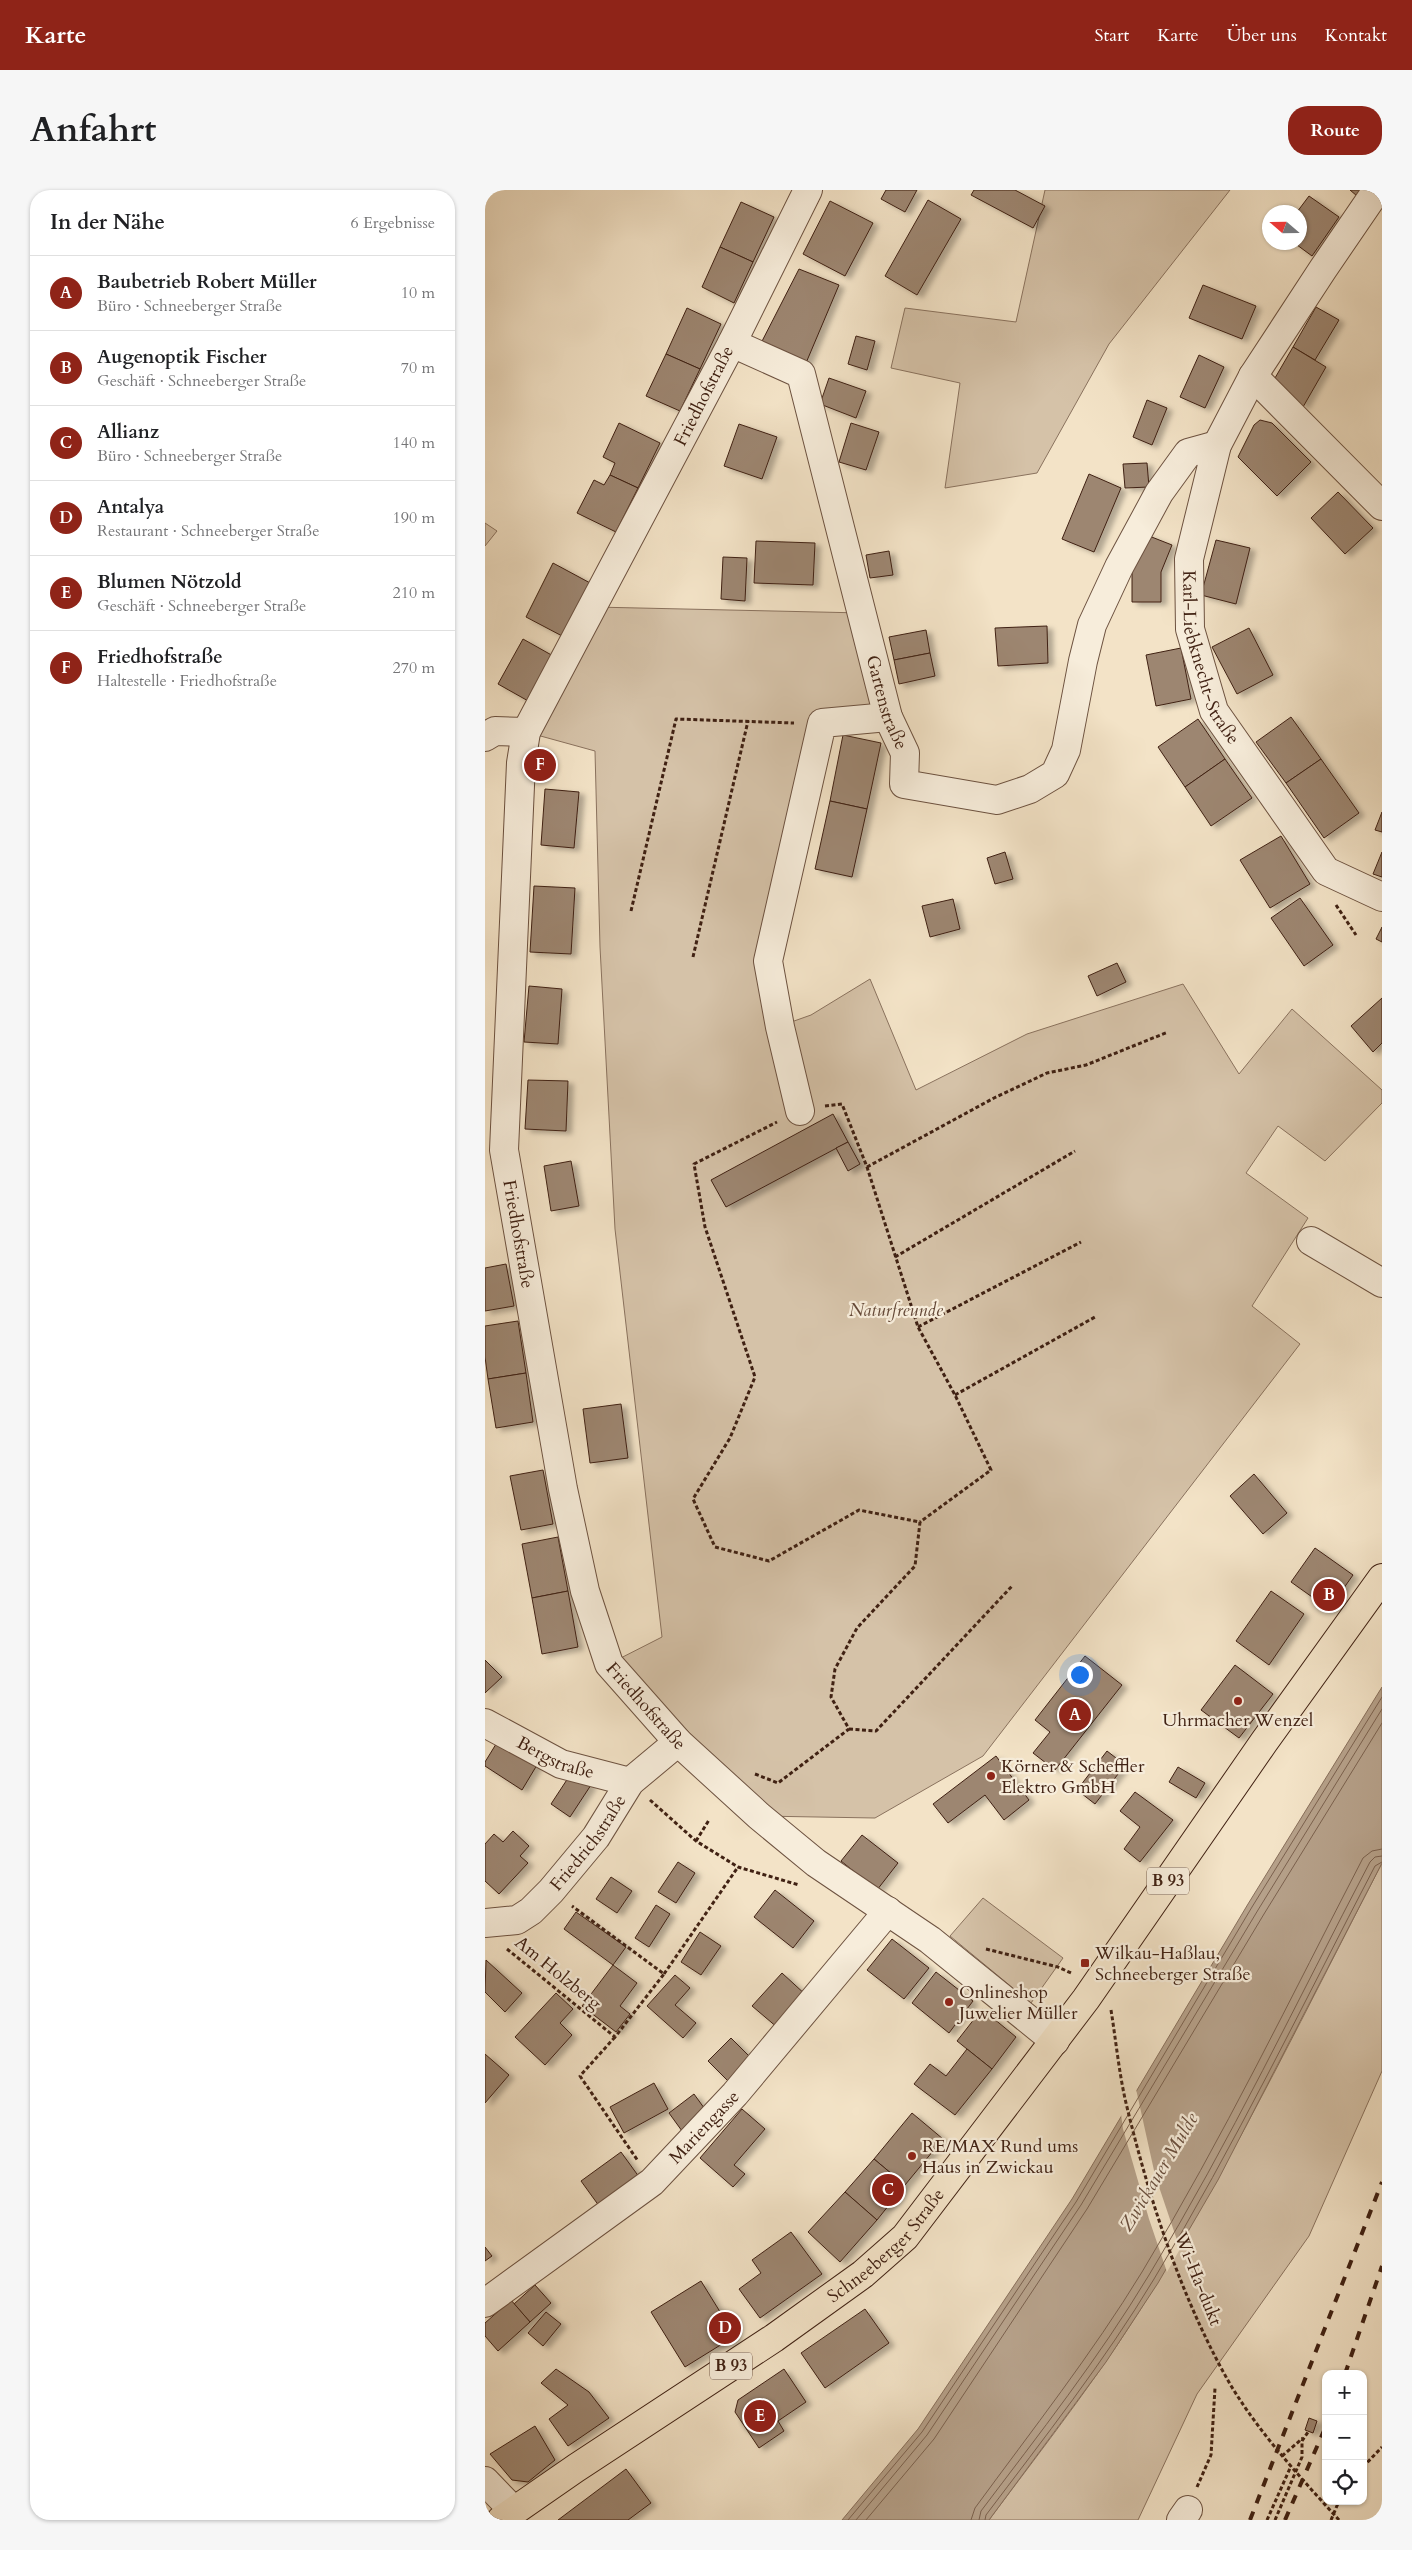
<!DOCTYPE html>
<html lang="de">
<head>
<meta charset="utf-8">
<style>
  body { margin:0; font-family:Cardo,serif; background:#f6f6f6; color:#202124 }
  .controls { position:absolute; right:15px; bottom:15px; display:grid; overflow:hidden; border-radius:10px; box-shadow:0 1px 4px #0004 }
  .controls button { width:45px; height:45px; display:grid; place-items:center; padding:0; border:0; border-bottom:1px solid #e0e0e0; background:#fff; color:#202124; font:25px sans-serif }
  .compass { position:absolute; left:777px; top:15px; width:45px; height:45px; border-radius:50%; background:#fff; box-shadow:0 1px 4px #0004; rotate:290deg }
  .you { position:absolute; left:594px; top:1484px; width:18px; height:18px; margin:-12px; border:4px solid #fff; border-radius:50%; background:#1a73e8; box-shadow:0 0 0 8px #1a73e833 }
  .badge { display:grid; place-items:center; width:32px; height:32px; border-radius:50%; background:#8f2418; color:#fff; font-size:16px; font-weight:700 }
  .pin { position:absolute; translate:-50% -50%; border:2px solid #fff; box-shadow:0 1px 5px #0006 }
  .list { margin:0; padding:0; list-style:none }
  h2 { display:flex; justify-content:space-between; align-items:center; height:65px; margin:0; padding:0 20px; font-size:21px }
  h2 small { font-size:16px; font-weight:400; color:#757577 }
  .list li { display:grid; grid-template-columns:32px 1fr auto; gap:15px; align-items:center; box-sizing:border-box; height:75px; padding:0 20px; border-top:1px solid #e0e0e0 }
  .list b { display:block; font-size:19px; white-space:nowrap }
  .list p { margin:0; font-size:16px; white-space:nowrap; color:#757577 }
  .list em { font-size:16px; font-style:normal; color:#757577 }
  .icon { flex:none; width:28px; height:28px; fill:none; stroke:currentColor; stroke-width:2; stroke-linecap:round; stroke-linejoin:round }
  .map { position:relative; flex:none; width:897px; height:2330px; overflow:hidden; border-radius:20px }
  header { display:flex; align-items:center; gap:30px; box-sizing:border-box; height:70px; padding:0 25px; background:#8f2418; color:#fff }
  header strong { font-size:24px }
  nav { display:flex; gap:28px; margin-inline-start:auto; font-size:18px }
  .intro { display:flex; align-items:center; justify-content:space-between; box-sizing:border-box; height:120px; padding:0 30px }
  h1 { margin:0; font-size:35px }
  .button { padding:12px 22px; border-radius:20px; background:#8f2418; color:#fff; font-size:18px; font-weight:700 }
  main { display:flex; gap:30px; padding:0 30px }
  aside { flex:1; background:#fff; border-radius:20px; box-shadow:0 1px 4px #0004 }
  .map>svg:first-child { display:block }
  .green { fill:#d5c2a8; stroke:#8a725e }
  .water { fill:#b6a18a; stroke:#876e5a }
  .pier { fill:#f3e3c7 }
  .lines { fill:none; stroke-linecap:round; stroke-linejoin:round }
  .shore { stroke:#7b614e; stroke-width:1 }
  .building { fill:#9d8671; stroke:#402113; filter:url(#shadow) }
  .minor-casing { stroke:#6d5240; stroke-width:30 }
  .major-casing { stroke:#402113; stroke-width:30 }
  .path { stroke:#402113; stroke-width:3; stroke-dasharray:4 2.5; stroke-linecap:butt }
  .minor { stroke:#f7eddb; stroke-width:28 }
  .major { stroke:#f3e3c7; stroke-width:28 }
  .rail { stroke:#402113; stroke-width:4; stroke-dasharray:9 9; stroke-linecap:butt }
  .path-bridge { stroke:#402113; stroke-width:3; stroke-dasharray:4 2.5; stroke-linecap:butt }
  .poi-dot { fill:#8f2418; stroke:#f7eddb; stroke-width:2 }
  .labels { text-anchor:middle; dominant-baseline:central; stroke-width:4.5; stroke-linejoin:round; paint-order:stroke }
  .shield { fill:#f7eddb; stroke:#775e4f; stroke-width:1 }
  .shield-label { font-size:16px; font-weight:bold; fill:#402113 }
  .street-label { font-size:18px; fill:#402113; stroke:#f7eddb }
  .park-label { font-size:18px; font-style:italic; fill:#654938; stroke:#f7eddb }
  .poi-label { font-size:18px; fill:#402113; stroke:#f7eddb; text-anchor:start }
  .water-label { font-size:19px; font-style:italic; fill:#694e3d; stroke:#f7eddb }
</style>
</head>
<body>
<header>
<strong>Karte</strong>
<nav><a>Start</a><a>Karte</a><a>Über uns</a><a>Kontakt</a></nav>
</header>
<div class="intro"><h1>Anfahrt</h1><a class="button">Route</a></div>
<main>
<aside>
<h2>In der Nähe<small>6 Ergebnisse</small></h2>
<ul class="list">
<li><span class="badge">A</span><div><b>Baubetrieb Robert Müller</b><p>Büro · Schneeberger Straße</p></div><em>10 m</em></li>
<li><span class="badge">B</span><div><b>Augenoptik Fischer</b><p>Geschäft · Schneeberger Straße</p></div><em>70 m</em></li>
<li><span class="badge">C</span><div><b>Allianz</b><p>Büro · Schneeberger Straße</p></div><em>140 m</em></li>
<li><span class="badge">D</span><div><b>Antalya</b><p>Restaurant · Schneeberger Straße</p></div><em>190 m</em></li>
<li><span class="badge">E</span><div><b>Blumen Nötzold</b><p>Geschäft · Schneeberger Straße</p></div><em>210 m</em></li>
<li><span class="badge">F</span><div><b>Friedhofstraße</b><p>Haltestelle · Friedhofstraße</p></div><em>270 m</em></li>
</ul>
</aside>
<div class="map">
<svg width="897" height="2330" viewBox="0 0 897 2330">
  <defs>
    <filter id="shadow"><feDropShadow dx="5.5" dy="3" stdDeviation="2.5" flood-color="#0004"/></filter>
  </defs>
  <rect width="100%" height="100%" fill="#f3e3c7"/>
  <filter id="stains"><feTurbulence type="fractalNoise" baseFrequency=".004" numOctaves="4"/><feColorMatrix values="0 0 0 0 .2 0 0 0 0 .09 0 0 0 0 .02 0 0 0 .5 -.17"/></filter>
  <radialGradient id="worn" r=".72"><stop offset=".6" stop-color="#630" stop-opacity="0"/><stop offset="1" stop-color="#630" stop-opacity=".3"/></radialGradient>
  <g class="green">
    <polygon points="560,0 745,0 624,154 552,283 460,298 475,193 406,178 420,118 531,132"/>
    <polygon points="0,333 12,341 0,356"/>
    <polygon points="109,417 378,423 403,527 337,534 283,771 295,836 326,825 385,789 431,900 542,844 698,794 754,884 807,819 897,900 897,913 840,971 793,936 761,983 823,1028 767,1116 815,1154 498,1566 390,1628 274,1626 124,1474 177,1447 130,1039 115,757 110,561 41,542"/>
    <path d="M897,1673V1881L824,2046L712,2204L653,2330H504C562,2252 623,2175 673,2091C755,1956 824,1814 897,1673Z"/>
    <polygon points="498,1708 578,1768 546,1813 465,1746"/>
  </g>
  <polygon class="water" points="897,1497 897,1673 733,1990 673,2093 621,2172 504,2330 357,2330 433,2239 587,2009 763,1714"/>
  <polygon class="pier" points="651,1899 670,1985 695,2059 682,2082 664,2029 638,1939 636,1924"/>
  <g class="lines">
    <g class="shore">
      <polyline points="363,2330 437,2242 591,2012 767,1717 897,1507"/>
      <polyline points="371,2330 442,2245 596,2015 773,1720 897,1519"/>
      <polyline points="381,2330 449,2249 602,2019 779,1724 897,1533"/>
      <path d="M486,2330L490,2318C547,2240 607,2164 657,2082C738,1948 806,1807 878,1668L887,1661L897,1659"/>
      <path d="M494,2330L496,2321C554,2244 614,2168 664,2085C745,1952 812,1811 885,1672L890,1667L897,1666"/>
      <path d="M500,2330L501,2325C559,2248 619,2172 669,2089C750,1955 818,1814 890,1676L897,1672"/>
    </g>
  </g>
  <g class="building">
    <polygon points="401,0 432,0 420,22 396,9"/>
    <polygon points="489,0 530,0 560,16 548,38 486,5"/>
    <polygon points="865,0 877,0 872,6"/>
    <polygon points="824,6 854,27 827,66 808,52 814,52 814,22 812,22"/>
    <polygon points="443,10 476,29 432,105 400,86"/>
    <polygon points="345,11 388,33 360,86 318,64"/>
    <polygon points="256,12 289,27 268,72 235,57"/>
    <polygon points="235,57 268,72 249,113 217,97"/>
    <polygon points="314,79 354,95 321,173 273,159"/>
    <polygon points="718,95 771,116 757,149 704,128"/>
    <polygon points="831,117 854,130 830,170 808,157"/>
    <polygon points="202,118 236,134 215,179 181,164"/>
    <polygon points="371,146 390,151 382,180 363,174"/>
    <polygon points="808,157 841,177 818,217 790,188"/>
    <polygon points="181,164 215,179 195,221 161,206"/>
    <polygon points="714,165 739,177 720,218 695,207"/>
    <polygon points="344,188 381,201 371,228 335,214"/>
    <polygon points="662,210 682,218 667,255 648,247"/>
    <polygon points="775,230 787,233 826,272 792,306 753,267 769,235"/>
    <polygon points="134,233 175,253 153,298 125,285 130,273 118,267"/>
    <polygon points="366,233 394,242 381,280 354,272"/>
    <polygon points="254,234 292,247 277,289 239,276"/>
    <polygon points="662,273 664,297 640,298 638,274"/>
    <polygon points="604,284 636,298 609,362 577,349"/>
    <polygon points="125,285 153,298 131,342 92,323 109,290 119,295"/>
    <polygon points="853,302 888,338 860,364 826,328"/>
    <polygon points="659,344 687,355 676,382 676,412 647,412 647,375"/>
    <polygon points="731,350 765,358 751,414 716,405"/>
    <polygon points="271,351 330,353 328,395 269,393"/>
    <polygon points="404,361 408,385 385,388 381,365"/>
    <polygon points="238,367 262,368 260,411 236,409"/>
    <polygon points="68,373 107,394 79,447 41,427"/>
    <polygon points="562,436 563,473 513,476 510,438"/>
    <polygon points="764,438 788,485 752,504 727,457"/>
    <polygon points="441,440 445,463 409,470 404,447"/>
    <polygon points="38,449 70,467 45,512 13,494"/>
    <polygon points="696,458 706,509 671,516 661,465"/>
    <polygon points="445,463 450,486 414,494 409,470"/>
    <polygon points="806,527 836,569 801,593 771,552"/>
    <polygon points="713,529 740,569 700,597 673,557"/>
    <polygon points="358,545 396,553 382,619 345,611"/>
    <polygon points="740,569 767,608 726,636 700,597"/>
    <polygon points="836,569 874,623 839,648 801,593"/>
    <polygon points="60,599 94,602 89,658 56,655"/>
    <polygon points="345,611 382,619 367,687 330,679"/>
    <polygon points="897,622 897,642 890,640"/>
    <polygon points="796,646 825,694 785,718 755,670"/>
    <polygon points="520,662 528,689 510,694 502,668"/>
    <polygon points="897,662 897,687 888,684"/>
    <polygon points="49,696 90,698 86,764 45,762"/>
    <polygon points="815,708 848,755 819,776 786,728"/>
    <polygon points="468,709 475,739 445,747 437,716"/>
    <polygon points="897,737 897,752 891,749"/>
    <polygon points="632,773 641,792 612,806 603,786"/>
    <polygon points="44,796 77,799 73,854 39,852"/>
    <polygon points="897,808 897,853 888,862 866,836"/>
    <polygon points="43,890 83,891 81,941 40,939"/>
    <polygon points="348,924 363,952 241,1017 226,990"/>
    <polygon points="363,952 375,974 363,981 351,958"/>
    <polygon points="86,971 94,1016 66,1021 59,976"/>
    <polygon points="21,1074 29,1116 0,1121 0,1078"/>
    <polygon points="33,1131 41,1183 3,1189 0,1167 0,1136"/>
    <polygon points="41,1183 48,1232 11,1238 3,1189"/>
    <polygon points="136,1214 143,1268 105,1273 98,1219"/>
    <polygon points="58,1280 68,1334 36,1340 25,1286"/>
    <polygon points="769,1284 802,1323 778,1344 745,1306"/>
    <polygon points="73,1347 83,1401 47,1408 37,1354"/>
    <polygon points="830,1358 868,1385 844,1419 806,1392"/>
    <polygon points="83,1401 93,1457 57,1464 47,1408"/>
    <polygon points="786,1401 819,1424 784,1475 751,1451"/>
    <polygon points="600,1466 637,1495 570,1580 548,1563 565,1542 550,1530"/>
    <polygon points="0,1470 17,1487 0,1503"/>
    <polygon points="750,1475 788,1504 754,1548 716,1520"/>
    <polygon points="16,1546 55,1570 37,1600 0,1576 0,1572"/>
    <polygon points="622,1561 640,1575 610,1614 592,1600"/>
    <polygon points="511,1566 544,1610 519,1630 500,1605 463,1633 448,1614"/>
    <polygon points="693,1577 720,1593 711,1608 684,1592"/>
    <polygon points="87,1582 106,1595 85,1627 66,1614"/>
    <polygon points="650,1602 688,1630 655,1672 639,1659 655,1637 635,1621"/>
    <polygon points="28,1641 44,1656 35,1666 43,1673 14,1704 0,1691 0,1654 9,1644 18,1652"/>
    <polygon points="377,1645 413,1673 392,1700 356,1671"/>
    <polygon points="193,1672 210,1683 191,1713 173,1702"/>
    <polygon points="126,1687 147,1701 132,1723 111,1709"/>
    <polygon points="290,1700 329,1731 308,1758 269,1727"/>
    <polygon points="171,1715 185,1724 164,1757 150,1748"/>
    <polygon points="91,1722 141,1757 128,1775 79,1739"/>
    <polygon points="215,1742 236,1756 216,1785 196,1772"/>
    <polygon points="407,1749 444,1778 419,1809 382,1780"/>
    <polygon points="1,1770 37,1803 20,1822 0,1802"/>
    <polygon points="128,1775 152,1793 135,1816 145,1824 131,1842 97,1816"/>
    <polygon points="451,1782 488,1811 464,1843 427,1813"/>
    <polygon points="297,1783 322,1806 293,1838 267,1816"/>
    <polygon points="190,1785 205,1798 190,1815 211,1833 198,1848 162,1816"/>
    <polygon points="71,1803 88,1819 75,1833 87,1845 60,1875 30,1847"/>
    <polygon points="497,1819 531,1847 507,1879 472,1851"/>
    <polygon points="246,1848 266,1868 243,1891 223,1871"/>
    <polygon points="482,1859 507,1879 470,1925 429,1894 445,1874 461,1886"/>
    <polygon points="0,1864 24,1885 0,1913"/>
    <polygon points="169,1893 183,1919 139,1943 125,1917"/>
    <polygon points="209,1904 222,1922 197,1941 184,1923"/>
    <polygon points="257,1919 280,1939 249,1975 260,1984 248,1997 215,1968"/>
    <polygon points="427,1923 458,1949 420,1995 389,1969"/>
    <polygon points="136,1962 157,1991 117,2020 96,1991"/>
    <polygon points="389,1969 420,1995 392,2030 360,2002"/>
    <polygon points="360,2002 392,2030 355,2072 323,2042"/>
    <polygon points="306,2042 337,2084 275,2128 254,2099 276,2083 267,2070"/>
    <polygon points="0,2057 7,2066 0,2071"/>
    <polygon points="216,2091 250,2146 200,2177 166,2122"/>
    <polygon points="50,2095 66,2113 45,2132 29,2114"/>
    <polygon points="26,2110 45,2132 13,2161 0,2146 0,2133"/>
    <polygon points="380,2119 404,2153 340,2198 316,2163"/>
    <polygon points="61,2122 76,2134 58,2156 43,2143"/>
    <polygon points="71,2179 104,2202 124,2228 83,2256 64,2229 83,2215 56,2193"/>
    <polygon points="299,2179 321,2212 293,2231 299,2241 274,2258 250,2222 253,2210"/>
    <polygon points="824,2228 832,2231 828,2243 820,2240"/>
    <polygon points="50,2236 70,2270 43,2292 27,2290 5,2264"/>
    <polygon points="141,2279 166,2313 143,2330 73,2330"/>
  </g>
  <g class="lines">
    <defs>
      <g id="minor">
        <path id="s1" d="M323,0L247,153L41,542L36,573L19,960L78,1299L100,1401L124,1474L193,1552L274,1626L331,1673L445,1750L570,1851"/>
        <path id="s2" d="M892,0L838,79L768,186L732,255L704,369L705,439L729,521L841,681L897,707"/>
        <path id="s3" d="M247,153L316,184L403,527L420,563L419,594L512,610L545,599L570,584L581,560L598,471L607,435L634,377L674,303L703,263L732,255"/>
        <polyline points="768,186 897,316"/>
        <polyline points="0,547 10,541 41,542"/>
        <polyline points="315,921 295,837 283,771 337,533 403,527"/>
        <polyline points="826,1051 897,1093"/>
        <path id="s4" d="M0,1533L76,1574L145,1592"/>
        <path id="s5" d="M0,1733L32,1730L46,1721L66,1701L111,1647L145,1592L193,1552"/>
        <path id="s6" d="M0,2113L167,1992L250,1904L403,1721"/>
        <polyline points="0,2291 28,2320"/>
        <polyline points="696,2330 703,2320"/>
      </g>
      <g id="major">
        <path id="s7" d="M16,2330L91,2278L289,2148L378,2084L420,2047L601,1809L779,1552L897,1388"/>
      </g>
    </defs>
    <use href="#minor" class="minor-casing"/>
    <use href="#major" class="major-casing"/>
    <g class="path">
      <polyline points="851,715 871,745"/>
      <polyline points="146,721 191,529 309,533"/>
      <polyline points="208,767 263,531"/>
      <polyline points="340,916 357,914 382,977 433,1137 470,1205 506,1280 435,1332"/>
      <polyline points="382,977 509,908 562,883 601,875 683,842"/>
      <polyline points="410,1067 590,961"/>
      <polyline points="433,1137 596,1052"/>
      <polyline points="470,1205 610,1127"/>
      <polyline points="364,1539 391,1541 528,1395"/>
      <polyline points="270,1584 293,1593 364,1539 346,1507 350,1479 372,1438 430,1376 435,1332 374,1320 284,1371 230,1357 208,1309 245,1248 270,1187 220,1037 209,974 292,932"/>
      <polyline points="165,1610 211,1651 253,1677 314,1695"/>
      <polyline points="211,1651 224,1630"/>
      <polyline points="22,1759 130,1847 179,1784 87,1716"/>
      <polyline points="501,1759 573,1777 586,1783"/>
      <polyline points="179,1784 253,1677"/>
      <polyline points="130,1847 95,1886 153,1971"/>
      <polyline points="797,2266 818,2248"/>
      <polyline points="878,2277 897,2257"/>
      <polyline points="712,2297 726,2265 730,2198"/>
      <polyline points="782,2330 806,2276"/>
      <polyline points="790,2330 817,2267 817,2251 823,2242"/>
      <polyline points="846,2330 854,2311"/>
    </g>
    <use href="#minor" class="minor"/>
    <use href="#major" class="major"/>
    <g class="rail">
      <polyline points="860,2184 897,2076"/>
      <polyline points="765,2330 897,1992"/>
      <polyline points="800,2330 841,2236"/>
    </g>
    <path class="path-bridge" d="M626,1820C631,1851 634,1883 641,1913C664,2009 696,2108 745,2194C775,2244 815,2287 854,2330"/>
  </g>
  <g class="poi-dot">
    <circle cx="753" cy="1511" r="5"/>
    <circle cx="506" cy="1586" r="5"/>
    <rect x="595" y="1768" width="10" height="10" rx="2.5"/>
    <circle cx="464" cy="1812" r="5"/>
    <circle cx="427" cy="1966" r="5"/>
  </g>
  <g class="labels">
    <g class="shield">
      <rect x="662" y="1677.5" width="42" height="27" rx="4"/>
      <rect x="225" y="2162.5" width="42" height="27" rx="4"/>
    </g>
    <g class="shield-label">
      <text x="683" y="1691">B 93</text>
      <text x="246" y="2176">B 93</text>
    </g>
    <g class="street-label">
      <text transform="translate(219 206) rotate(-63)">Friedhofstraße</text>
      <text stroke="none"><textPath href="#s2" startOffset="521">Karl-Liebknecht-Straße</textPath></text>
      <text stroke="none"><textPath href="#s3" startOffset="415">Gartenstraße</textPath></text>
      <text stroke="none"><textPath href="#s1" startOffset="1115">Friedhofstraße</textPath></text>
      <text stroke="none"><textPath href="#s1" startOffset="1611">Friedhofstraße</textPath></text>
      <text stroke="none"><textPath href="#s4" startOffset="79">Bergstraße</textPath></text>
      <text stroke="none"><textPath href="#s5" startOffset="138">Friedrichstraße</textPath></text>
      <text transform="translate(73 1783) rotate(39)">Am Holzberg</text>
      <text stroke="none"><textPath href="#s6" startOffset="282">Mariengasse</textPath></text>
      <text stroke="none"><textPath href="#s7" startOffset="474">Schneeberger Straße</textPath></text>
      <text transform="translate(713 2089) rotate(68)">Wi-Ha-dukt</text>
    </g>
    <g class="park-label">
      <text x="411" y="1120">Naturfreunde</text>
    </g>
    <g class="poi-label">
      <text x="753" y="1530" text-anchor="middle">Uhrmacher Wenzel</text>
      <text x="516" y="1576">Körner &amp; Scheffler<tspan x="516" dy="21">Elektro GmbH</tspan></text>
      <text x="610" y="1763">Wilkau-Haßlau,<tspan x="610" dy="21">Schneeberger Straße</tspan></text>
      <text x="474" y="1802">Onlineshop<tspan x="474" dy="21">Juwelier Müller</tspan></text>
      <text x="437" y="1956">RE/MAX Rund ums<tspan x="437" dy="21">Haus in Zwickau</tspan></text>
    </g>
    <g class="water-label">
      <text transform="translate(674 1982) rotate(-59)">Zwickauer Mulde</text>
    </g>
  </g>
  <rect width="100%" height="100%" filter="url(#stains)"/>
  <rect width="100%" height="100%" fill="url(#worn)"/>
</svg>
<div class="controls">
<button>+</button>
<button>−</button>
<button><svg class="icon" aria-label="locate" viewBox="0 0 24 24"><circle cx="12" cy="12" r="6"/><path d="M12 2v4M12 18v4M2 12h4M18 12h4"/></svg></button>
</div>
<svg class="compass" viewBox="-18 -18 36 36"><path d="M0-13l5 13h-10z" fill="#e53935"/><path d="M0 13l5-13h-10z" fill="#757577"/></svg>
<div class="you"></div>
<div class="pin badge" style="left:590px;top:1525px">A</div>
<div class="pin badge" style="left:844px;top:1405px">B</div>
<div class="pin badge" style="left:403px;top:2000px">C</div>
<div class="pin badge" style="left:240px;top:2138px">D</div>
<div class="pin badge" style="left:275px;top:2226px">E</div>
<div class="pin badge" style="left:55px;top:575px">F</div>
</div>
</main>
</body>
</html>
